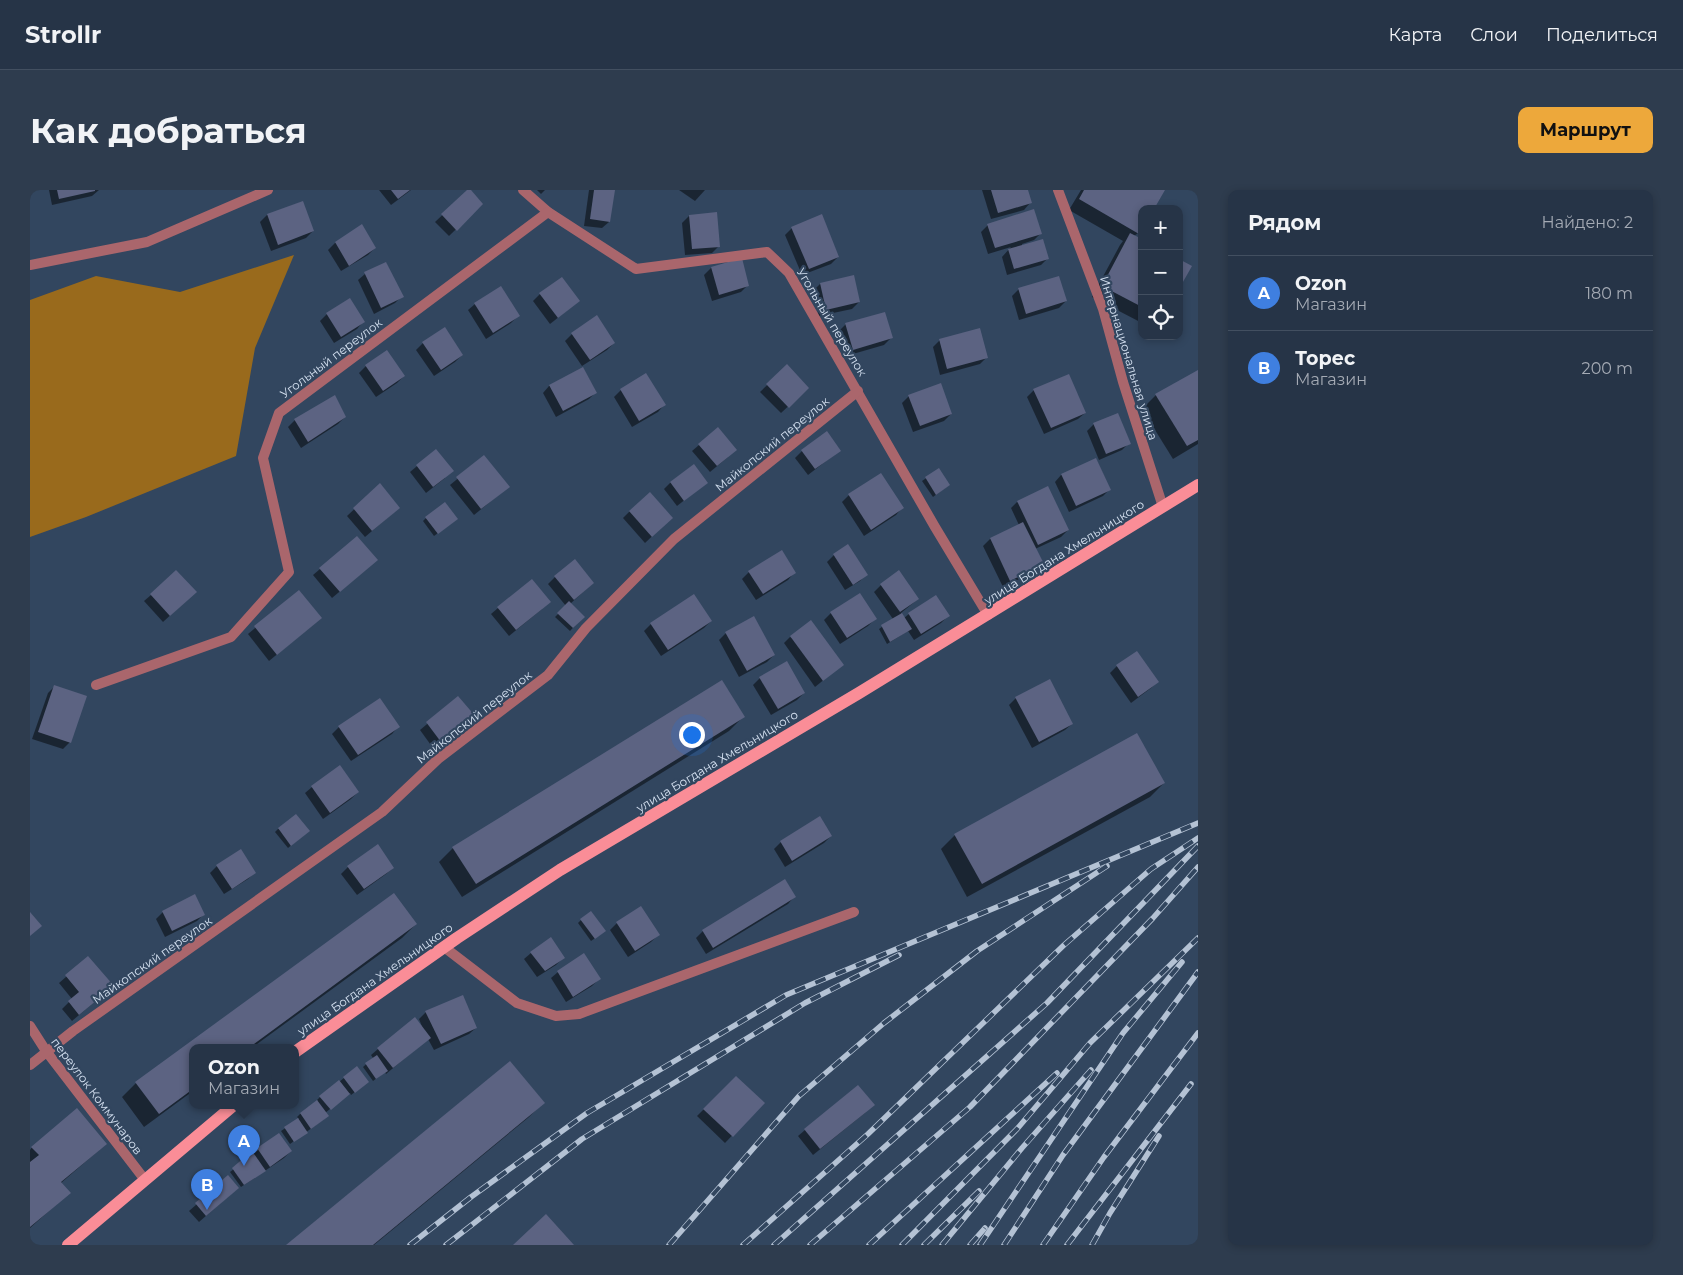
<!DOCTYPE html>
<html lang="ru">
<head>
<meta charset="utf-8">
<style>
  body { margin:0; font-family:Montserrat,sans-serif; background:#2e3c4e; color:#f1f3f6 }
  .controls { position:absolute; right:15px; top:15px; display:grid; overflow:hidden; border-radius:10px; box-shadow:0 2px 8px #0003 }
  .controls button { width:45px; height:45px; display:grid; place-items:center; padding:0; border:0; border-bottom:1px solid #424f60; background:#263447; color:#f1f3f6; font:25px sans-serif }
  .you { position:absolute; left:661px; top:544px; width:18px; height:18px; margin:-12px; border:4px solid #fff; border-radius:50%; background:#1a73e8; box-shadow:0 0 0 8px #1a73e833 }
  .badge { display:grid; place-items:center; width:32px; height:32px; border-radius:50%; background:#eda83b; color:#fff; font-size:16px; font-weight:700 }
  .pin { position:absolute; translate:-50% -41px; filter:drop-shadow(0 1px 2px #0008) }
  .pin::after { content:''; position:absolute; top:26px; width:18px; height:15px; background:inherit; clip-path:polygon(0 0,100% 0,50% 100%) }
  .popup { position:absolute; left:159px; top:854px; width:110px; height:65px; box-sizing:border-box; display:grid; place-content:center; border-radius:10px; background:#263447; filter:drop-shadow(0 1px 4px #0005); font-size:16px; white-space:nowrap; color:#a4aab4 }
  .popup b { font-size:19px; color:#f1f3f6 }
  .popup::after { content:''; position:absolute; left:50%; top:100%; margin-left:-10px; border:10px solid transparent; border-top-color:#263447 }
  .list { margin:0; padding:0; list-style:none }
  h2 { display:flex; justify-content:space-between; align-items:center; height:65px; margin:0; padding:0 20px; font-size:21px }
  h2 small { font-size:16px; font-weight:400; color:#a4aab4 }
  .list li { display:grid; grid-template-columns:32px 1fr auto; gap:15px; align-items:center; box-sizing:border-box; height:75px; padding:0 20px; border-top:1px solid #424f60 }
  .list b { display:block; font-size:19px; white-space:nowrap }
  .list p { margin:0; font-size:16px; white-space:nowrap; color:#a4aab4 }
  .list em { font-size:16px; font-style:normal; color:#a4aab4 }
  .icon { flex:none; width:28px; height:28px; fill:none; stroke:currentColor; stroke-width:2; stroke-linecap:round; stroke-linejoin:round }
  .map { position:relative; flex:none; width:1168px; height:1055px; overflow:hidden; border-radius:10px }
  header { display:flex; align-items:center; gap:30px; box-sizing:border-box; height:70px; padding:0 25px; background:#263447; border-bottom:1px solid #424f60 }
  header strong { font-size:24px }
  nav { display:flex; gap:28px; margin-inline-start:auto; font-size:18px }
  .intro { display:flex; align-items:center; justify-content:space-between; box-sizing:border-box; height:120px; padding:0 30px }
  h1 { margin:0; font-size:35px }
  .button { padding:12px 22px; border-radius:10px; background:#eda83b; color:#111; font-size:18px; font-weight:700 }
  main { display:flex; gap:30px; padding:0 30px }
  aside { flex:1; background:#263447; border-radius:10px; box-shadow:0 2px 8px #0003 }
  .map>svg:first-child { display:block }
  .forest { fill:#996a1c }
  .shadow { fill:#0007 }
  .building { fill:#5c6382 }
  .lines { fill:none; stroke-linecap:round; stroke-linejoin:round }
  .lane { stroke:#aa666c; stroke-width:10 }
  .street { stroke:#aa666c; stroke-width:10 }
  .primary { stroke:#fa8d97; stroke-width:12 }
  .rail-casing { stroke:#b4c2d4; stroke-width:5.5 }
  .rail { stroke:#32465f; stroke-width:4; stroke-dasharray:11; stroke-linecap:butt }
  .labels { text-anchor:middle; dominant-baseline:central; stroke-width:4.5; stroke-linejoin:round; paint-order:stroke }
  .street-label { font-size:12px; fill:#d5e1f1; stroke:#32465f }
</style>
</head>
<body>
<header>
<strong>Strollr</strong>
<nav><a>Карта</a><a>Слои</a><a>Поделиться</a></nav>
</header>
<div class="intro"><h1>Как добраться</h1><a class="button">Маршрут</a></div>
<main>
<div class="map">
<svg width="1168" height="1055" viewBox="0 0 1168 1055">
  <rect width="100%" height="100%" fill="#32465f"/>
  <polygon class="forest" points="264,65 225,158 206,266 56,327 0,347 0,110 66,86 150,102"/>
  <g class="shadow">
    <polygon points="19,0 69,0 62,6 22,15"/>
    <polygon points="349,0 381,0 361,15"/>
    <polygon points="439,0 452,14 419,46 405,32"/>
    <polygon points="507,0 515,0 511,4"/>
    <polygon points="559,0 584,0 579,32 572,38 554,36"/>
    <polygon points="649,0 675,0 665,11"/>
    <polygon points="952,0 997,0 1000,13 994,20 961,29"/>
    <polygon points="1051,0 1133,0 1112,19 1108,43 1104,46 1112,50 1112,133 1062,107 1090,55 1093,51 1039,20"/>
    <polygon points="272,12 283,41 276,48 241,61 230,32 237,25"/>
    <polygon points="659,26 689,56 682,63 655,65 652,33"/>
    <polygon points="958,35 1011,43 1004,50 992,54 992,56 1018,68 1011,75 977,85 972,67 981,57 958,64 951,42"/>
    <polygon points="332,36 345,58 338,65 311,81 298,60 305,53"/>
    <polygon points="762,38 808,67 801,74 772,85 755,45"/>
    <polygon points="711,70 718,95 711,102 682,111 674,85 681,78"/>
    <polygon points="356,73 372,106 365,113 344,124 328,90 335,84"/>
    <polygon points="790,94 829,112 822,119 789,126 783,101"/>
    <polygon points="989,99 1036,111 1029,118 989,130 982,106"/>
    <polygon points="510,104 549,111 520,134 503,111"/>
    <polygon points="445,114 488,126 481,133 456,149 438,120"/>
    <polygon points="297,124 333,132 327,139 304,153 290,131"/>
    <polygon points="816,134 861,148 854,155 816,166 809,141"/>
    <polygon points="542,144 584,153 577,160 552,176 535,151"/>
    <polygon points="910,150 957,167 950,174 910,185 903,157"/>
    <polygon points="393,153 432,165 425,172 404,186 386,160"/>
    <polygon points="336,176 374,186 367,193 346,207 329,183"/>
    <polygon points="757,176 778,198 751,223 730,202"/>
    <polygon points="553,178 566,202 559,209 526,227 513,203 519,196"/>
    <polygon points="1168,181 1168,254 1143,269 1112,219 1126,205"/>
    <polygon points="591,200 634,215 628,222 602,237 584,207"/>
    <polygon points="1004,200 1055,223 1048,229 1014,244 997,207"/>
    <polygon points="879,206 921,224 914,231 883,242 872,213"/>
    <polygon points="315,227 308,234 271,258 258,237 265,230"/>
    <polygon points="1064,234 1099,253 1092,260 1069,270 1057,241"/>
    <polygon points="669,255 698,267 680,282 662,261"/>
    <polygon points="406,260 415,288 396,303 380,282"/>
    <polygon points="772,261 809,261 778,285 765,268"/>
    <polygon points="454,267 471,303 444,325 420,295"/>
    <polygon points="1066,269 1080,299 1073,306 1039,322 1025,292 1031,285"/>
    <polygon points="908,280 919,295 903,307 892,291"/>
    <polygon points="641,292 676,293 647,316 634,299"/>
    <polygon points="350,295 369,318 335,347 317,326"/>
    <polygon points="819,305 872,318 866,325 834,346 812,312"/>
    <polygon points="987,312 1038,340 1031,347 1005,359 1012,374 1006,381 973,397 953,356 960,349 989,335 981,318"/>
    <polygon points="600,321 635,334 615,353 593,328"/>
    <polygon points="396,328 423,332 404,346 393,331"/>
    <polygon points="818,356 836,384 830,391 815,400 797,372 804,365"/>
    <polygon points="339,377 302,408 283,385 290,379"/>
    <polygon points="719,382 764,383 758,390 726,410 712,389"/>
    <polygon points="525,387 563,393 540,414 553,427 540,441 525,427 536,416 518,394"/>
    <polygon points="851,395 888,409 871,423 874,428 879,424 918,426 911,433 884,450 878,441 857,454 849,439 863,429 844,402"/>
    <polygon points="269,401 291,428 239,471 218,444"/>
    <polygon points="121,405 158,409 133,432 114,411"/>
    <polygon points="468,418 512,419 479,446 461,424"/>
    <polygon points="801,423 845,429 838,436 810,454 794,430"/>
    <polygon points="681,431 674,438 631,466 614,441 621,434"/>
    <polygon points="696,443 744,465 737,472 709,487 689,450"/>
    <polygon points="760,447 812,475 785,497 754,453"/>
    <polygon points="1087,476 1127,492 1121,498 1101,513 1080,483"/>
    <polygon points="730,488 774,503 767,510 741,525 723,495"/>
    <polygon points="25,496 40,552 33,559 2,549 18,503"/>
    <polygon points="428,508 445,527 438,533 403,558 390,540"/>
    <polygon points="986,508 1042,534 1035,540 1002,558 979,515"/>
    <polygon points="713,527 699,541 432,707 409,672 423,658"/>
    <polygon points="309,537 368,537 362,544 321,571 302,544"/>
    <polygon points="1107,545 1134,593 1120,607 937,707 911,659 925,645"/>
    <polygon points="282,597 328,602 321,609 293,629 275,603"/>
    <polygon points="248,639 275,644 258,658 245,642"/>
    <polygon points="801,646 794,653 755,677 744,659 751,652"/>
    <polygon points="187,676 225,682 218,689 194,704 180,683"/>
    <polygon points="318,677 363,678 356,684 327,705 311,684"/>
    <polygon points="364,705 386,734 372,748 223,857 163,857 163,901 114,937 92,907 106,893"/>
    <polygon points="764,707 758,714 676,764 666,748 673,741"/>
    <polygon points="133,722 174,724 167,731 135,747 126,729"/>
    <polygon points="551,730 571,744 561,751 548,733"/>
    <polygon points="587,733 628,745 621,752 598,767 580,740"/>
    <polygon points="501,763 533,768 526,775 507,787 494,769"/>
    <polygon points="58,768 75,803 42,831 32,819 42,809 29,793"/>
    <polygon points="528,782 569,789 562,796 536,812 521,788"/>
    <polygon points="396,822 446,838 439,844 404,860 398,849 356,884 355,882 343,891 333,877 343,868 341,865 348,859 393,839 389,829"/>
    <polygon points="706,887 733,913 695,953 667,926"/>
    <polygon points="314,888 334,895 321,905 320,903 295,923 294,929 260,954 251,941 269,929 267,927 270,924 288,911 287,910 290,907"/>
    <polygon points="513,913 499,927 344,1055 258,1055"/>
    <polygon points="836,922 783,965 768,946 775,940"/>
    <polygon points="248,945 261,961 254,968 211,997 200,982"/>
    <polygon points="76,954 31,993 39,1003 0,1038 0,960 2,957"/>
    <polygon points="198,987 208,998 169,1032 159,1021"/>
  </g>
  <g class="building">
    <polygon points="27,0 65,0 65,1 29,9"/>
    <polygon points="361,0 380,0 368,9"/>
    <polygon points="437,0 441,0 453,14 427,41 411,24"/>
    <polygon points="564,0 585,0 580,32 560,29"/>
    <polygon points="961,0 998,0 1002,13 968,23"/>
    <polygon points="1054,0 1135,0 1124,19 1112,19 1112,39 1109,44 1049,9"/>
    <polygon points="273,11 284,41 248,55 237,24"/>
    <polygon points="1004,19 1012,44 965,58 957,34"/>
    <polygon points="687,22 690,57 662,59 659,25"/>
    <polygon points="792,24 809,67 779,79 761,37"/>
    <polygon points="332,34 346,58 319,76 305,52"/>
    <polygon points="1100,43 1112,49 1112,117 1072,96"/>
    <polygon points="1013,49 1019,69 984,79 978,59"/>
    <polygon points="712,68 719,96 689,105 681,77"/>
    <polygon points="1149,69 1162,76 1149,99"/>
    <polygon points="356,72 374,107 351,118 334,82"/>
    <polygon points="824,85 830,112 796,120 790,93"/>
    <polygon points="1029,86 1037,111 996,124 988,98"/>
    <polygon points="532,87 550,111 528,128 509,103"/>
    <polygon points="471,96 490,126 463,143 444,113"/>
    <polygon points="320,108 335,132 311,147 296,123"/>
    <polygon points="855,122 863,148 823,160 815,133"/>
    <polygon points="567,125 585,153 560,170 541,143"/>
    <polygon points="415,137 433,165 411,180 392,152"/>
    <polygon points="950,138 958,168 917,179 909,149"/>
    <polygon points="357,160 375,186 353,201 335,175"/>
    <polygon points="757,174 779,198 759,218 736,194"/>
    <polygon points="553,177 567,203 533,221 519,195"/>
    <polygon points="1168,180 1168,250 1157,256 1125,204"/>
    <polygon points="616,183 636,215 609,231 590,199"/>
    <polygon points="1039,184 1056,223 1021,238 1003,199"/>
    <polygon points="911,193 922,224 890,236 878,205"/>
    <polygon points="305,205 316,227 278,252 264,229"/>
    <polygon points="1088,223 1101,254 1076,264 1063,233"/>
    <polygon points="688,237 707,260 687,276 668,254"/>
    <polygon points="797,241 811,261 785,279 771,260"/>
    <polygon points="406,259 424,281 403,297 386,275"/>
    <polygon points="454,265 480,297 451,319 426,287"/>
    <polygon points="1066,268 1081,300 1046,316 1031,284"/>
    <polygon points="664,274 678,293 654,311 640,292"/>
    <polygon points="909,278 920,295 906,305 895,287"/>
    <polygon points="851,283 874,318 841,340 818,304"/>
    <polygon points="350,293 370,318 342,341 323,318"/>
    <polygon points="1018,296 1039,340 1008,355 987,311"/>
    <polygon points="620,302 643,328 622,347 599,321"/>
    <polygon points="415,312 428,329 408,344 395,327"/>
    <polygon points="993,332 1014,374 980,391 960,348"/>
    <polygon points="327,346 348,370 310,402 289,378"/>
    <polygon points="818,354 838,385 823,395 803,364"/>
    <polygon points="752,360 766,383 733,404 718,381"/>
    <polygon points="545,369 564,393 544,410 524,386"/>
    <polygon points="146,380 167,402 140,426 120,404"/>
    <polygon points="869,380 889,409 870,422 850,394"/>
    <polygon points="502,389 521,412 486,440 467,417"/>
    <polygon points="269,400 292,428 247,465 224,436"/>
    <polygon points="830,403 847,429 817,448 800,422"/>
    <polygon points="664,404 682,431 638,460 620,433"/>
    <polygon points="906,405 920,426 891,444 878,423"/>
    <polygon points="539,411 555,427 543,438 527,423"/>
    <polygon points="872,423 882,439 860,452 851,435"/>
    <polygon points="724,426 745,465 717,481 695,442"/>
    <polygon points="781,430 814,475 793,491 760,446"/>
    <polygon points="1107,461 1129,492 1108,507 1086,475"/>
    <polygon points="757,471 775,503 748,519 729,487"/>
    <polygon points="1020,489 1043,534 1009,552 985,507"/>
    <polygon points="692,490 715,527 446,694 422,657"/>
    <polygon points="24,495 57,506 41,553 8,542"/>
    <polygon points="428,506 446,527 411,552 396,532"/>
    <polygon points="350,508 370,537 328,565 308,536"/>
    <polygon points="1107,543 1135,593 952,694 924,644"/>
    <polygon points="310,575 329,602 300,623 281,596"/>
    <polygon points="266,624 280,641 261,656 248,638"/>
    <polygon points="790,626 802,646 762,671 750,651"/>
    <polygon points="348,654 364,678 334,699 317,676"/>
    <polygon points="211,659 226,683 202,699 186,675"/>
    <polygon points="755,689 766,707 683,758 672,740"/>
    <polygon points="364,703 387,734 220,857 163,857 163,899 129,924 105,892"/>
    <polygon points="165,704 175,725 142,741 132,721"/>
    <polygon points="611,716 630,745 605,761 586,732"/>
    <polygon points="561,721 576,741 565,749 550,729"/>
    <polygon points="0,722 12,736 0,746"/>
    <polygon points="521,747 535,768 515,781 500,762"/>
    <polygon points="554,763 571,789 543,807 527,781"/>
    <polygon points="58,766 84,796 49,825 38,811 49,802 35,785"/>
    <polygon points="433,805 447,838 411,854 395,821"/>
    <polygon points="385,827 401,848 363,878 347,858"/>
    <polygon points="347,865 358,881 346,889 335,873"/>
    <polygon points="480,871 515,913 343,1055 256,1055"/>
    <polygon points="327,876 339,892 325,903 313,887"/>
    <polygon points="706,886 735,913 703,947 673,919"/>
    <polygon points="309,890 320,904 301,920 289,906"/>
    <polygon points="828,895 845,915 790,959 774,939"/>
    <polygon points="287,910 299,926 281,939 270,923"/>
    <polygon points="47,918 77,954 31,992 41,1003 0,1037 0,972 9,965 1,957"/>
    <polygon points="268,928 278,943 264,952 254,937"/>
    <polygon points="249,943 262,961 240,977 227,958"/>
    <polygon points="222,961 236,981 214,995 202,978"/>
    <polygon points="198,985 209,998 176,1026 165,1013"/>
    <polygon points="516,1024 544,1055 483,1055"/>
  </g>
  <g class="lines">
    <polyline class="lane" points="414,757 487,813 526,826 549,824 824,722"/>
    <g class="street">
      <polyline points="493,0 518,22 606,79 737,62 759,83 905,337 958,425"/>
      <polyline points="1028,0 1073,119 1093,192 1133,317"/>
      <polyline points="0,75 117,52 238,0"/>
      <polyline points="66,495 201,447 259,382 233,268 249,223 518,22"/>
      <polyline points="0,836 16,861 115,990"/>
      <polyline points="0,875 43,841 352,622 408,569 518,485 556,438 644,349 828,201"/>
    </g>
    <g class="primary">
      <polyline points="265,862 427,748 530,680 829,503 1168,295"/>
      <polyline points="38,1055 204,915"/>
    </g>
    <defs>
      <g id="rail">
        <polyline points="380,1055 441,1007 557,923 756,805 1168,633"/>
        <polyline points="416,1055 552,949 775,813 869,765"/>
        <polyline points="639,1055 769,906 854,833 947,761 1077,676"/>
        <polyline points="713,1055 838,944 1034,755 1121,679 1168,648"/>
        <polyline points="744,1055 1017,813 1168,656"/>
        <polyline points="780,1055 940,917 1123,728 1168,677"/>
        <polyline points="839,1055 1027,883"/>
        <polyline points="872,1055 987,939 1060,853 1168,748"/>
        <polyline points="894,1055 949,1001"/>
        <polyline points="912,1055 992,958 1061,880"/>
        <polyline points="940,1055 955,1038"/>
        <polyline points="950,1055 1093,843 1152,772"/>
        <polyline points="974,1055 1033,965 1168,782"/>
        <polyline points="1013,1055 1074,967 1168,843"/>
        <polyline points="1037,1055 1161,894"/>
        <polyline points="1062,1055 1080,1023 1129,946"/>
      </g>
    </defs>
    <use href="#rail" class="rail-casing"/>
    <use href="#rail" class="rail"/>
  </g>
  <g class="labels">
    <g class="street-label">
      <text transform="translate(802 132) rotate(59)">Угольный переулок</text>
      <text transform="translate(301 168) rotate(-37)">Угольный переулок</text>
      <text transform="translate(1099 168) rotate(73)">Интернациональная улица</text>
      <text transform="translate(742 254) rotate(-39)">Майкопский переулок</text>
      <text transform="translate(1034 362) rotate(-32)">улица Богдана Хмельницкого</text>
      <text transform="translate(444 527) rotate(-38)">Майкопский переулок</text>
      <text transform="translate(687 571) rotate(-31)">улица Богдана Хмельницкого</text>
      <text transform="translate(122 770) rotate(-35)">Майкопский переулок</text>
      <text transform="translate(345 789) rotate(-35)">улица Богдана Хмельницкого</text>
      <text transform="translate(67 906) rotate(53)">переулок Коммунаров</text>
    </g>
  </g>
</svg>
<div class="controls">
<button>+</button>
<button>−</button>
<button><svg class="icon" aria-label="locate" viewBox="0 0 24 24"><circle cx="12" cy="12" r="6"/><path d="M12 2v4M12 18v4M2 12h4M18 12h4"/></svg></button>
</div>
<div class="you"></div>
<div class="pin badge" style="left:214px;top:976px;background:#3f7fe0">A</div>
<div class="popup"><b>Ozon</b>Магазин</div>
<div class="pin badge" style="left:177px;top:1020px;background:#3f7fe0">B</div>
</div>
<aside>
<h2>Рядом<small>Найдено: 2</small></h2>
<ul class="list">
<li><span class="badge" style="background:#3f7fe0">A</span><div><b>Ozon</b><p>Магазин</p></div><em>180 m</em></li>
<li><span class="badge" style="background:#3f7fe0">B</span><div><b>Торес</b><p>Магазин</p></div><em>200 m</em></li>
</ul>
</aside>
</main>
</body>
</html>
